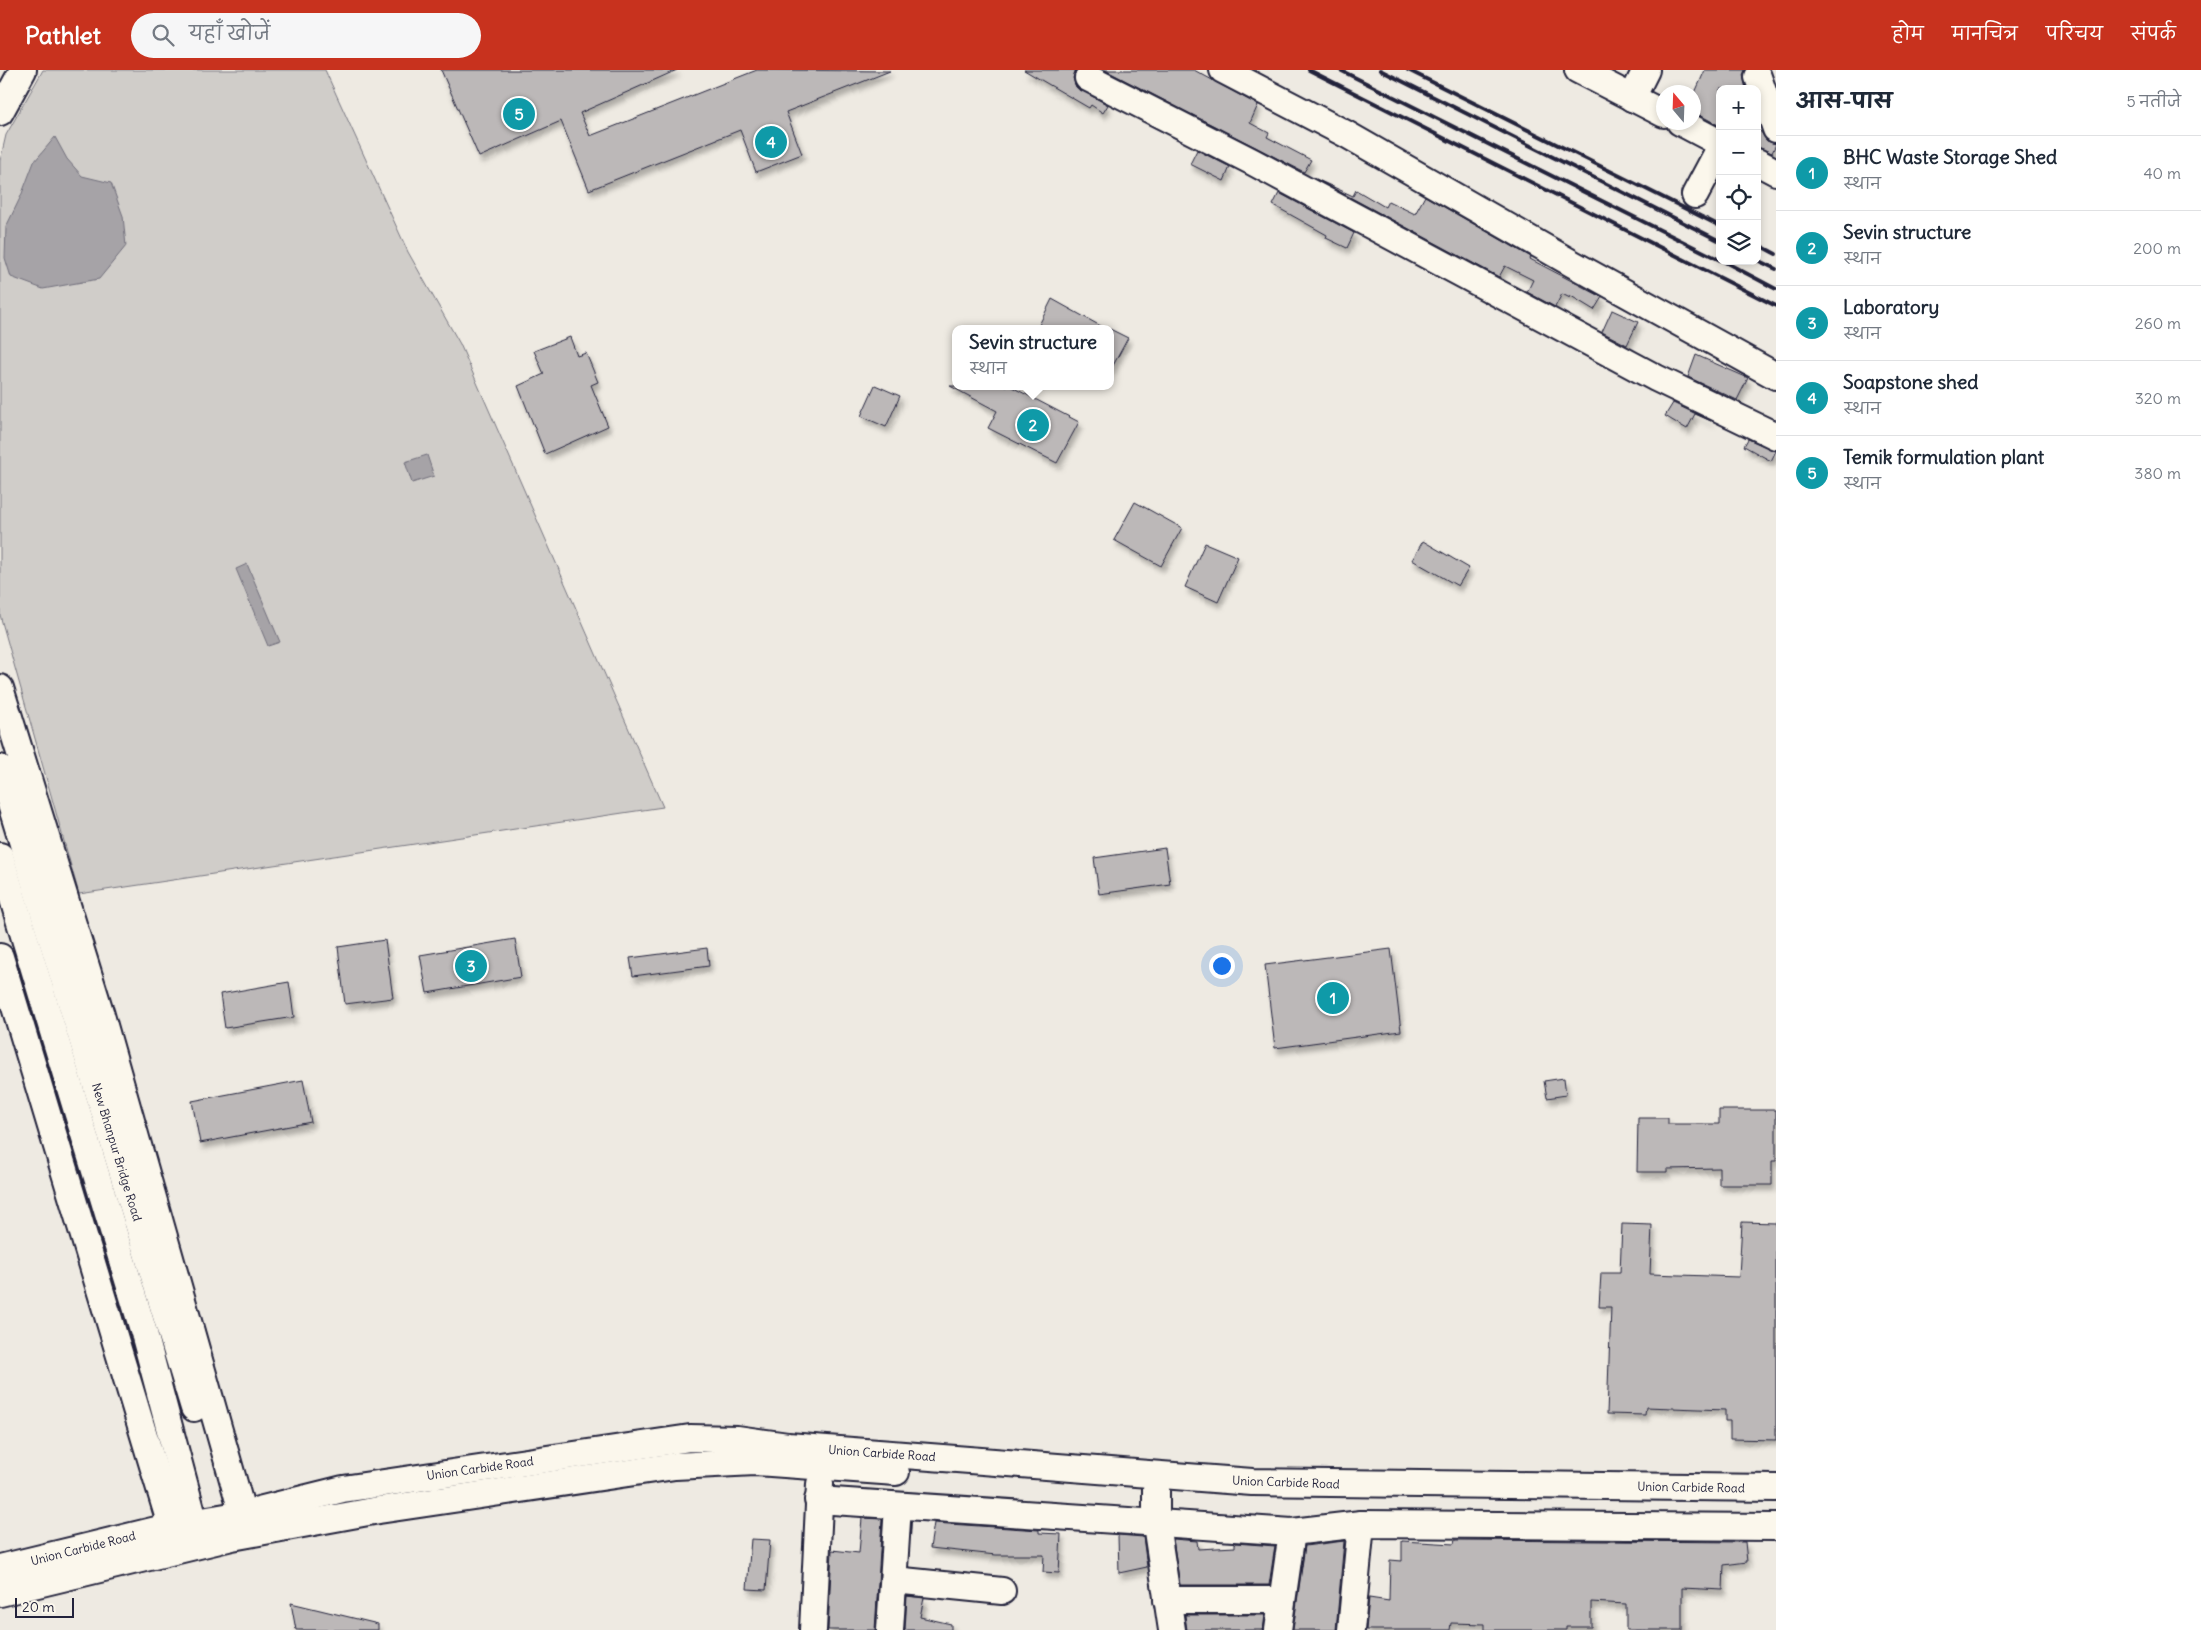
<!DOCTYPE html>
<html lang="hi">
<head>
<meta charset="utf-8">
<style>
  body { margin:0; font-family:Delius,"Playpen Sans Deva",sans-serif; background:#f6f6f7; color:#1f2937 }
  .controls { position:absolute; right:15px; top:15px; display:grid; overflow:hidden; border-radius:10px; box-shadow:0 2px 8px #0003 }
  .controls button { width:45px; height:45px; display:grid; place-items:center; padding:0; border:0; border-bottom:1px solid #e0e1e3; background:#fff; color:#1f2937; font:25px sans-serif }
  .compass { position:absolute; left:1656px; top:15px; width:45px; height:45px; border-radius:50%; background:#fff; box-shadow:0 2px 8px #0003; rotate:341deg }
  .scale { position:absolute; left:15px; bottom:12px; width:59px; box-sizing:border-box; padding-left:5px; border:2px solid #22223b; border-top:0; font-size:14px; line-height:18px; white-space:nowrap; color:#22223b; -webkit-text-stroke:4px #fbf7ec; paint-order:stroke }
  .you { position:absolute; left:1221px; top:895px; width:18px; height:18px; margin:-12px; border:4px solid #fff; border-radius:50%; background:#1a73e8; box-shadow:0 0 0 8px #1a73e833 }
  .badge { display:grid; place-items:center; width:32px; height:32px; border-radius:50%; background:#c8321e; color:#fff; font-size:16px; font-weight:700 }
  .pin { position:absolute; translate:-50% -50%; border:2px solid #fff; box-shadow:0 1px 5px #0006 }
  .popup { position:absolute; left:952px; top:255px; width:162px; height:65px; box-sizing:border-box; display:grid; place-content:center; border-radius:10px; background:#fff; filter:drop-shadow(0 1px 4px #0005); font-size:16px; white-space:nowrap; color:#747a83 }
  .popup b { font-size:19px; color:#1f2937 }
  .popup::after { content:''; position:absolute; left:50%; top:100%; margin-left:-10px; border:10px solid transparent; border-top-color:#fff }
  .list { margin:0; padding:0; list-style:none }
  h2 { display:flex; justify-content:space-between; align-items:center; height:65px; margin:0; padding:0 20px; font-size:21px }
  h2 small { font-size:16px; font-weight:400; color:#747a83 }
  .list li { display:grid; grid-template-columns:32px 1fr auto; gap:15px; align-items:center; box-sizing:border-box; height:75px; padding:0 20px; border-top:1px solid #e0e1e3 }
  .list b { display:block; font-size:19px; white-space:nowrap }
  .list p { margin:0; font-size:16px; white-space:nowrap; color:#747a83 }
  .list em { font-size:16px; font-style:normal; color:#747a83 }
  .icon { flex:none; width:28px; height:28px; fill:none; stroke:currentColor; stroke-width:2; stroke-linecap:round; stroke-linejoin:round }
  .map { position:relative; flex:none; width:1776px; height:1560px; overflow:hidden }
  header { display:flex; align-items:center; gap:30px; box-sizing:border-box; height:70px; padding:0 25px; background:#c8321e; color:#fff }
  header strong { font-size:24px }
  nav { display:flex; gap:28px; margin-inline-start:auto; font-size:18px }
  .search { width:350px; height:45px; background:#f6f6f7; display:flex; align-items:center; gap:12px; box-sizing:border-box; padding:0 18px; border-radius:28px; color:#747a83; font-size:19px }
  main { display:flex }
  aside { flex:1; background:#fff }
  .map>svg:first-child { display:block }
  .green { fill:#d0cdc9; stroke:#797882 }
  .water { fill:#a6a3a7; stroke:#716f7c }
  .building { fill:#bcb8b8; stroke:#22223b; filter:url(#shadow) }
  .lines { fill:none; stroke-linecap:round; stroke-linejoin:round }
  .minor-casing { stroke:#22223b; stroke-width:30 }
  .minor { stroke:#fbf7ec; stroke-width:26 }
  .rail { stroke:#22223b; stroke-width:4 }
  .labels { text-anchor:middle; dominant-baseline:central; stroke-width:4.5; stroke-linejoin:round; paint-order:stroke }
  .street-label { font-size:12px; fill:#22223b; stroke:#fbf7ec }
</style>
</head>
<body>
<header>
<strong>Pathlet</strong>
<div class="search"><svg class="icon" aria-label="search" viewBox="0 0 24 24"><circle cx="10" cy="10" r="6"/><path d="M15 15l6 6"/></svg>यहाँ खोजें</div>
<nav><a>होम</a><a>मानचित्र</a><a>परिचय</a><a>संपर्क</a></nav>
</header>
<main>
<div class="map">
<svg width="1776" height="1560" viewBox="0 0 1776 1560">
  <defs>
    <filter id="shadow"><feDropShadow dx="3" dy="5.5" stdDeviation="2.5" flood-color="#0004"/></filter>
  </defs>
  <rect width="100%" height="100%" fill="#eeeae2"/>
  <filter id="ink" filterUnits="userSpaceOnUse"><feTurbulence type="fractalNoise" baseFrequency=".02" numOctaves="2"/><feDisplacementMap in="SourceGraphic" scale="10" xChannelSelector="R" yChannelSelector="G"/><feConvolveMatrix kernelMatrix="1 2 1 2 8 2 1 2 1" color-interpolation-filters="sRGB"/></filter>
  <g filter="url(#ink)">
    <polygon class="green" points="43,0 325,0 408,182 460,274 663,737 79,824 0,545 0,91 6,65"/>
    <g class="water">
      <polygon points="55,67 67,89 82,106 111,113 123,146 126,176 99,209 43,219 11,207 5,188 6,157 21,126 34,92"/>
      <polygon points="427,385 434,406 412,413 405,392"/>
      <polygon points="247,494 280,572 268,576 236,499"/>
    </g>
    <g class="building">
      <polygon points="441,0 677,0 580,43 590,66 757,0 890,1 786,42 802,84 756,102 740,60 589,120 561,51 479,87"/>
      <polygon points="1024,0 1076,0 1073,8 1076,17 1108,35 1103,43 1091,35 1089,38"/>
      <polygon points="1105,0 1194,0 1258,35 1250,53 1269,63 1267,67 1311,90 1304,102"/>
      <polygon points="1705,0 1745,0 1743,5 1746,19 1720,19 1720,56 1694,42 1694,25"/>
      <polygon points="1757,60 1761,62 1767,71 1776,74 1772,83 1757,77"/>
      <polygon points="1197,80 1230,97 1224,111 1190,94"/>
      <polygon points="1316,109 1353,126 1356,120 1385,137 1388,131 1415,144 1425,126 1531,187 1530,189 1602,227 1594,240 1571,226 1570,228 1562,224 1555,237 1527,222 1533,210 1505,196 1499,207"/>
      <polygon points="1279,123 1354,163 1347,178 1326,168 1327,165 1273,135"/>
      <polygon points="1052,229 1106,259 1037,259"/>
      <polygon points="1612,240 1638,252 1627,275 1602,262"/>
      <polygon points="1110,259 1128,268 1110,301"/>
      <polygon points="570,267 577,286 586,283 598,312 591,315 608,356 545,384 518,316 544,304 534,281"/>
      <polygon points="1696,285 1748,308 1737,330 1688,307"/>
      <polygon points="875,315 900,326 886,357 861,346"/>
      <polygon points="950,316 1010,316 1079,352 1057,393 988,358 997,341"/>
      <polygon points="1673,333 1711,351 1695,344 1687,359 1665,346"/>
      <polygon points="1748,369 1776,381 1771,391 1744,376"/>
      <polygon points="1135,432 1182,458 1161,496 1114,470"/>
      <polygon points="1423,471 1469,498 1458,516 1412,490"/>
      <polygon points="1205,473 1238,487 1218,532 1185,517"/>
      <polygon points="1165,778 1170,814 1099,824 1094,788"/>
      <polygon points="515,869 521,907 427,923 420,885"/>
      <polygon points="385,870 393,928 345,934 338,877"/>
      <polygon points="707,878 709,896 633,906 630,888"/>
      <polygon points="1391,879 1401,961 1275,978 1265,895"/>
      <polygon points="289,912 294,947 225,958 220,924"/>
      <polygon points="1564,1008 1566,1025 1547,1028 1544,1011"/>
      <polygon points="303,1010 311,1052 200,1073 192,1031"/>
      <polygon points="1719,1040 1776,1040 1776,1091 1772,1091 1772,1115 1719,1115 1719,1098 1667,1099 1667,1102 1637,1102 1638,1048 1668,1048 1668,1054 1719,1054"/>
      <polygon points="1742,1152 1776,1153 1776,1370 1730,1369 1730,1351 1725,1351 1725,1340 1646,1337 1645,1345 1607,1344 1611,1237 1599,1237 1601,1203 1620,1203 1622,1154 1652,1155 1650,1204 1739,1207"/>
      <polygon points="862,1448 882,1449 875,1560 828,1560 832,1480 859,1483"/>
      <polygon points="934,1453 1039,1460 1039,1463 1061,1464 1059,1503 1043,1502 1044,1485 996,1485 930,1478"/>
      <polygon points="1118,1465 1143,1467 1147,1497 1119,1503"/>
      <polygon points="751,1469 770,1470 766,1520 747,1519"/>
      <polygon points="1173,1469 1197,1471 1198,1479 1235,1477 1235,1473 1275,1476 1269,1515 1180,1515"/>
      <polygon points="1455,1470 1745,1472 1747,1492 1724,1495 1723,1520 1682,1518 1682,1560 1626,1560 1626,1534 1591,1532 1591,1557 1566,1557 1566,1560 1485,1560 1485,1554 1451,1553 1450,1560 1366,1560 1369,1528 1389,1531 1390,1490 1402,1491 1402,1471 1454,1474"/>
      <polygon points="1344,1471 1336,1560 1293,1560 1305,1476"/>
      <polygon points="907,1526 924,1528 920,1547 951,1554 951,1560 905,1560"/>
      <polygon points="291,1533 378,1554 378,1560 296,1560"/>
      <polygon points="1185,1545 1265,1545 1263,1560 1187,1560"/>
    </g>
    <g class="lines">
      <defs>
        <g id="minor">
          <polyline points="1223,0 1346,64 1573,194 1776,306"/>
          <polyline points="1578,0 1664,44"/>
          <polyline points="1758,7 1776,59"/>
          <polyline points="1088,8 1251,91 1656,308 1776,366"/>
          <polyline points="1632,28 1646,0"/>
          <polyline points="0,42 23,0"/>
          <polyline points="1680,52 1720,73"/>
          <polyline points="1757,92 1776,102"/>
          <polyline points="1695,125 1720,78"/>
          <polyline points="0,618 101,945 247,1459"/>
          <polyline points="0,698 194,1338"/>
          <polyline points="0,786 144,1263 199,1469"/>
          <polyline points="0,887 176,1472"/>
          <polyline points="1156,1419 1156,1454 1172,1560"/>
          <polyline points="818,1430 1292,1462 1361,1454 1776,1457"/>
          <polyline points="0,1498 173,1456 243,1444 343,1419 690,1368 737,1369 788,1376 1252,1412 1776,1418"/>
          <polyline points="894,1510 1002,1521"/>
          <polyline points="0,1523 232,1467 379,1440 675,1396 755,1392 896,1402"/>
          <polyline points="1167,1530 1281,1530"/>
          <polyline points="813,1560 820,1414"/>
          <polyline points="890,1560 898,1436"/>
          <polyline points="1278,1560 1292,1462"/>
          <polyline points="1351,1560 1361,1454"/>
        </g>
      </defs>
      <use href="#minor" class="minor-casing"/>
      <use href="#minor" class="minor"/>
      <g class="rail">
        <polyline points="1309,0 1776,236"/>
        <polyline points="1340,0 1720,190"/>
        <polyline points="1380,0 1720,171"/>
        <polyline points="1408,0 1720,156"/>
        <polyline points="1757,174 1776,184"/>
        <polyline points="1757,190 1776,199"/>
        <polyline points="1723,191 1776,219"/>
      </g>
    </g>
  </g>
  <g class="labels">
    <g class="street-label">
      <text transform="translate(117 1082) rotate(73)">New Bhanpur Bridge Road</text>
      <text transform="translate(882 1383) rotate(4)">Union Carbide Road</text>
      <text transform="translate(480 1398) rotate(-8)">Union Carbide Road</text>
      <text transform="translate(1286 1412) rotate(2)">Union Carbide Road</text>
      <text transform="translate(1691 1417) rotate(1)">Union Carbide Road</text>
      <text transform="translate(83 1478) rotate(-14)">Union Carbide Road</text>
    </g>
  </g>
</svg>
<div class="controls">
<button>+</button>
<button>−</button>
<button><svg class="icon" aria-label="locate" viewBox="0 0 24 24"><circle cx="12" cy="12" r="6"/><path d="M12 2v4M12 18v4M2 12h4M18 12h4"/></svg></button>
<button><svg class="icon" aria-label="layers" viewBox="0 0 24 24"><path d="M12 4l9 5-9 5-9-5zM3 14l9 5 9-5"/></svg></button>
</div>
<svg class="compass" viewBox="-18 -18 36 36"><path d="M0-13l5 13h-10z" fill="#e53935"/><path d="M0 13l5-13h-10z" fill="#747a83"/></svg>
<div class="scale">20 m</div>
<div class="you"></div>
<div class="pin badge" style="left:1333px;top:928px;background:#0f9aa8">1</div>
<div class="pin badge" style="left:1033px;top:355px;background:#0f9aa8">2</div>
<div class="popup"><b>Sevin structure</b>स्थान</div>
<div class="pin badge" style="left:471px;top:896px;background:#0f9aa8">3</div>
<div class="pin badge" style="left:771px;top:72px;background:#0f9aa8">4</div>
<div class="pin badge" style="left:519px;top:44px;background:#0f9aa8">5</div>
</div>
<aside>
<h2>आस-पास<small>5 नतीजे</small></h2>
<ul class="list">
<li><span class="badge" style="background:#0f9aa8">1</span><div><b>BHC Waste Storage Shed</b><p>स्थान</p></div><em>40 m</em></li>
<li><span class="badge" style="background:#0f9aa8">2</span><div><b>Sevin structure</b><p>स्थान</p></div><em>200 m</em></li>
<li><span class="badge" style="background:#0f9aa8">3</span><div><b>Laboratory</b><p>स्थान</p></div><em>260 m</em></li>
<li><span class="badge" style="background:#0f9aa8">4</span><div><b>Soapstone shed</b><p>स्थान</p></div><em>320 m</em></li>
<li><span class="badge" style="background:#0f9aa8">5</span><div><b>Temik formulation plant</b><p>स्थान</p></div><em>380 m</em></li>
</ul>
</aside>
</main>
</body>
</html>
